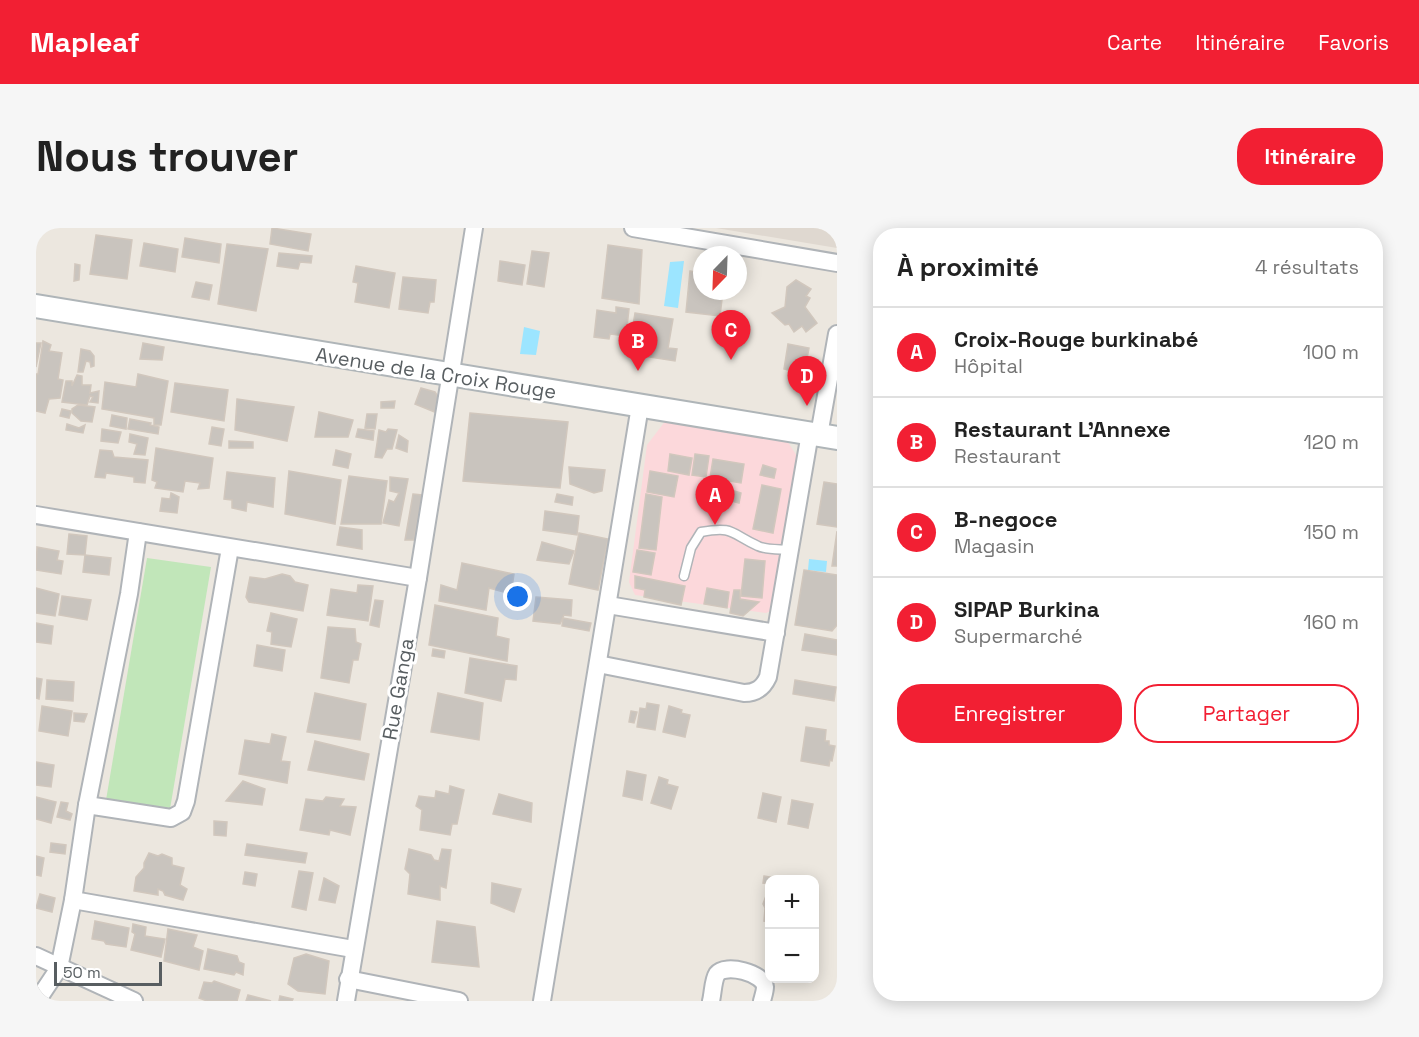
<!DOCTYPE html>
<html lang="fr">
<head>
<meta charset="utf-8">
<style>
  body { margin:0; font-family:"Space Grotesk",sans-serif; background:#f6f6f6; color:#222 }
  .controls { position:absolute; right:18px; bottom:18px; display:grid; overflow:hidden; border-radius:12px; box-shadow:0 3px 15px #0003 }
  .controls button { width:54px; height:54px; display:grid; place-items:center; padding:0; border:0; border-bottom:2px solid #e0e0e0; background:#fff; color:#222; font:30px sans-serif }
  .compass { position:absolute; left:657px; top:18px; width:54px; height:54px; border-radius:50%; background:#fff; box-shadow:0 3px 15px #0003; rotate:203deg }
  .scale { position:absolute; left:18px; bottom:15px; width:108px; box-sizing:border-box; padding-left:6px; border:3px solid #585e61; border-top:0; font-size:16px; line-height:21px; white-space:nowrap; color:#585e61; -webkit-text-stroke:4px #fff; paint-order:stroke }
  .you { position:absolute; left:482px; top:369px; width:21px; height:21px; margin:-15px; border:4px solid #fff; border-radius:50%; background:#1a73e8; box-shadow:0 0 0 9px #1a73e833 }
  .badge { display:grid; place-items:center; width:39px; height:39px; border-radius:50%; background:#f21f33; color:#fff; font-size:20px; font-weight:700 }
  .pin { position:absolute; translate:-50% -50px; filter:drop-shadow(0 2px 3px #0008) }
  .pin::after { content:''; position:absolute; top:32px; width:21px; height:18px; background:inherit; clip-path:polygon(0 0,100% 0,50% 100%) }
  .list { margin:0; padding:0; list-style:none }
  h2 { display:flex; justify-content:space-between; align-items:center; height:78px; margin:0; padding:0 24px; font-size:26px }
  h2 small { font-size:20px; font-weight:400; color:#767676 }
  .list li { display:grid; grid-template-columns:39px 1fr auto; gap:18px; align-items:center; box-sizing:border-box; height:90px; padding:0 24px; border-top:2px solid #e0e0e0 }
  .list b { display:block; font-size:22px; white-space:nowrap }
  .list p { margin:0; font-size:20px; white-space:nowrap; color:#767676 }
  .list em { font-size:20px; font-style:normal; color:#767676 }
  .actions { display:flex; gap:12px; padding:18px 24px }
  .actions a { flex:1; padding:14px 0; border:2px solid #f21f33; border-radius:24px; text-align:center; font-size:21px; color:#f21f33 }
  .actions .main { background:#f21f33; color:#fff }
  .map { position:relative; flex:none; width:801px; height:773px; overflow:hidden; border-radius:24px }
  header { display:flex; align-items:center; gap:36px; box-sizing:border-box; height:84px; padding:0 30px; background:#f21f33; color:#fff }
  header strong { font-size:28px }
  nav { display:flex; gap:33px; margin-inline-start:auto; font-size:21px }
  .intro { display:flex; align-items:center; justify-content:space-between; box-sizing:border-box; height:144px; padding:0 36px }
  h1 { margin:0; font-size:42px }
  .button { padding:15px 27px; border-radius:24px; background:#f21f33; color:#fff; font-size:21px; font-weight:700 }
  main { display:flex; gap:36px; padding:0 36px }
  aside { flex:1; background:#fff; border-radius:24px; box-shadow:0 3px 15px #0003 }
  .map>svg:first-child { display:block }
  .education { fill:#dfd8d0 }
  .medical { fill:#fcd8db }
  .green { fill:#c1e6b9 }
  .water { fill:#9ce5ff }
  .building { fill:#c9c4be; stroke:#d1c7bd; stroke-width:1.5 }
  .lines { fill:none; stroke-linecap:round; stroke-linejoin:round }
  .lane-casing { stroke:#b0b4b8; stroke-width:11 }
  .street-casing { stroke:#b0b4b8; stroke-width:20 }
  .secondary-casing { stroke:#afb5b8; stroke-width:26 }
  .lane { stroke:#fff; stroke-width:8 }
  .street { stroke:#fff; stroke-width:16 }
  .secondary { stroke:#fff; stroke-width:22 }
  .labels { text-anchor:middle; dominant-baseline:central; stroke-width:6; stroke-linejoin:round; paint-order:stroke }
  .street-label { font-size:20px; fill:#585e61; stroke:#fff }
</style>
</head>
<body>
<header>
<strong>Mapleaf</strong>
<nav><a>Carte</a><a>Itinéraire</a><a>Favoris</a></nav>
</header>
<div class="intro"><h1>Nous trouver</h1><a class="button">Itinéraire</a></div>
<main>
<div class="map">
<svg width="801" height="773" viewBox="0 0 801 773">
  <rect width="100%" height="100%" fill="#ece7df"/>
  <polygon class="education" points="680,0 801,0 801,20"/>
  <polygon class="medical" points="630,192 746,205 768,239 744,379 730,385 599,367 593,354 611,217"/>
  <polygon class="green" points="111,330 175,339 134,581 70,572"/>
  <g class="water">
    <polygon points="648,33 642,80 628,78 634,34"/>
    <polygon points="488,99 504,103 500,127 484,126"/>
    <polygon points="773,331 791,333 790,344 772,342"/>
  </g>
  <g class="building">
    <polygon points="236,0 275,6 272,23 234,16"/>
    <polygon points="60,7 96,12 91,51 54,46"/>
    <polygon points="149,10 185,16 183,35 146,29"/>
    <polygon points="108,15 142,21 139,44 104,38"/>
    <polygon points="191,16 232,21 220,83 182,76"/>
    <polygon points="572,17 606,22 603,76 566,70"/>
    <polygon points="496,23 513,25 508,59 491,56"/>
    <polygon points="243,25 276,28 275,35 264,34 262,41 241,38"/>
    <polygon points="464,33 489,37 486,57 462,53"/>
    <polygon points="39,36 44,37 43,52 38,53"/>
    <polygon points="320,38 359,45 353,80 319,74 322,55 317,54"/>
    <polygon points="654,43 666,45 666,63 687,63 684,88 650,84"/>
    <polygon points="367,49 400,52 398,74 394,74 392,85 363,81"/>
    <polygon points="760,52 775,61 770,68 774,70 769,79 781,95 770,104 766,98 758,104 753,96 749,97 736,85 749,79 751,59"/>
    <polygon points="160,54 176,57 173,72 156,69"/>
    <polygon points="580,79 593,81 590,108 574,106 573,111 558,109 561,82 580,85"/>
    <polygon points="599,85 637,91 632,120 641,121 639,133 613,129 615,118 594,115"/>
    <polygon points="7,113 15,117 13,123 26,125 22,151 27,152 24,170 13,171 9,185 0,183 0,146 2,146"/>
    <polygon points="0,115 5,115 0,139"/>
    <polygon points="107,115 128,119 126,132 104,131"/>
    <polygon points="752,116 773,120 768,146 748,141"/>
    <polygon points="45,121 54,123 58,128 58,138 55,139 54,134 50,133 47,144 42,144"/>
    <polygon points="102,146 132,153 125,197 118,197 118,190 66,181 69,154 100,159"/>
    <polygon points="41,147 46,148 46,157 55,157 54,165 63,163 62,175 54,174 57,169 54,168 51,177 26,174 30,153 36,153 36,158"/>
    <polygon points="139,155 192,162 188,193 135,184"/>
    <polygon points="385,160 399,164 404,172 401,185 379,176"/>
    <polygon points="201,171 258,179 251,213 199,202"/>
    <polygon points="359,173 358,180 345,180 345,174"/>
    <polygon points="42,177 59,179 56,194 45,193 36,185 36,181"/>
    <polygon points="26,181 35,183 33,190 24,188"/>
    <polygon points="283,184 317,192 312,209 279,209"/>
    <polygon points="434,185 532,194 524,260 427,253"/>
    <polygon points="331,186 341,186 339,201 329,200"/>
    <polygon points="76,187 91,190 90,201 74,198"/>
    <polygon points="94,191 115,195 114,197 123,199 122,206 92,201"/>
    <polygon points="31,196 43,200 49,197 47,205 30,202"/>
    <polygon points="176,199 188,201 185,218 173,216"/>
    <polygon points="66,201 85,204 82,215 65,213"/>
    <polygon points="322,201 338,203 337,212 320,209"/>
    <polygon points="352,201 361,202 356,221 351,221 346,230 339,229 343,202 350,204"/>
    <polygon points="94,206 112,210 109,227 98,226 101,216 93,214"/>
    <polygon points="363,207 372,213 371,224 360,220"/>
    <polygon points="193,213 217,214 217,220 193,220"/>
    <polygon points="120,220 177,230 173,260 162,261 164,255 149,253 147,264 119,260 121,254 116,252"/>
    <polygon points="64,222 76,223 78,229 112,232 109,255 98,254 98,249 70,245 69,250 59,249"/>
    <polygon points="300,222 315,226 312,240 297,237"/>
    <polygon points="634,226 656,230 653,247 632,243"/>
    <polygon points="659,226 673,228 670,249 656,247"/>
    <polygon points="677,231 708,236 705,255 674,250"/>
    <polygon points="727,237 740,241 738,250 724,247"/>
    <polygon points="533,239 569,242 566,263 558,265 534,256"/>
    <polygon points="253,243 305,252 299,296 249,286"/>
    <polygon points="614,243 642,248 638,269 611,264"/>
    <polygon points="191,244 239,250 237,279 211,274 210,283 196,280 196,272 188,271"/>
    <polygon points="313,248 351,253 345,296 305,296"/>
    <polygon points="354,249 372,251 363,298 347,295 353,272 358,274 363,265 354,263"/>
    <polygon points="788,254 801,256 801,299 781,296"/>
    <polygon points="726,257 745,261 737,305 717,301"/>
    <polygon points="683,261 691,263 689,273 681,271"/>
    <polygon points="695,262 705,265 703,275 692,272"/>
    <polygon points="135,265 143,269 141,285 124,283 126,270 134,271"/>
    <polygon points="377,266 386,267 378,312 369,312"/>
    <polygon points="521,266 537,269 536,277 519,274"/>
    <polygon points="610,266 626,269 620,322 603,320"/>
    <polygon points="509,283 543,288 541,307 507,302"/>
    <polygon points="304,299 326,302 326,321 301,317"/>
    <polygon points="801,303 801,338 796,338"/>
    <polygon points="543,305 572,311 562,362 533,356"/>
    <polygon points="33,306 51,308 49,327 31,326"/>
    <polygon points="506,314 538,323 533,336 501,332"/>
    <polygon points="1,319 23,323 21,332 27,333 25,346 0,342"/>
    <polygon points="601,322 619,325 615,347 597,344"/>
    <polygon points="49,327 75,330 73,347 47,344"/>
    <polygon points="709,331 729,333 726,370 705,368"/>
    <polygon points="426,335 478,346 475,366 453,360 450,382 403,373 405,357 421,362"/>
    <polygon points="768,342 801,347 801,397 796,403 759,397"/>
    <polygon points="246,346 254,348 259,354 272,357 267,383 213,374 210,369 214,349 229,351"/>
    <polygon points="599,348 649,358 645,377 608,369 609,362 599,360"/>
    <polygon points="322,357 337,358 332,393 291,387 295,361 321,365"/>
    <polygon points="0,360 23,366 19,388 0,385"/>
    <polygon points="671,360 693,364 691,380 668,376"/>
    <polygon points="698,362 704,362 704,371 723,374 707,388 694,385"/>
    <polygon points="26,368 55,372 51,392 23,387"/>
    <polygon points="500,369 536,372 535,388 528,387 524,396 497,393"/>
    <polygon points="339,372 347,373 343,399 334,397"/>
    <polygon points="399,377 462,390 460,408 473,411 471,433 393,417"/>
    <polygon points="235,385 261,391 255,419 235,416 236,404 231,403"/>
    <polygon points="527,390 555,395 553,403 526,398"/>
    <polygon points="0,395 17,398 15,416 0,414"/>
    <polygon points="292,399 319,401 320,414 325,416 322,432 317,432 313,455 285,450"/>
    <polygon points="769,406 801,412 801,427 766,422"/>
    <polygon points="221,417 249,422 246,443 218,438"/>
    <polygon points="397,421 409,423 408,430 396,428"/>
    <polygon points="434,430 481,438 480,452 469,451 465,473 429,465"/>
    <polygon points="0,450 6,451 3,471 0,470"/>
    <polygon points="11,452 38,454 37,473 10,471"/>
    <polygon points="759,452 800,459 798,473 757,466"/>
    <polygon points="279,465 330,476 324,512 271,504"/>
    <polygon points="402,465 447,475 443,512 395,504"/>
    <polygon points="611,475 623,477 619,502 601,499 604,480 610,481"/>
    <polygon points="6,478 36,483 32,508 3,503"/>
    <polygon points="633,478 646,482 645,485 654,487 649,509 627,504"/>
    <polygon points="595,483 601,484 598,495 593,494"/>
    <polygon points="38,485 51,486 48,494 38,493"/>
    <polygon points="770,499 790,502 789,513 793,513 793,517 799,518 796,533 794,532 793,538 765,533"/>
    <polygon points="236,506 250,509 245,533 254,534 251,555 203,546 209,512 234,516"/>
    <polygon points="279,513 333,526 328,552 272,542"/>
    <polygon points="0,534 18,537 15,559 0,557"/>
    <polygon points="591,543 610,547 606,572 587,568"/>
    <polygon points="623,549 632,552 631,556 642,559 635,581 615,575"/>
    <polygon points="207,553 229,561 226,577 190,573"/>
    <polygon points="414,558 428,562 421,596 416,596 414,607 384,602 386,582 380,578 383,568 399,570 400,563 413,566"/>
    <polygon points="727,565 745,569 740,594 722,590"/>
    <polygon points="463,566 496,575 495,594 457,586"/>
    <polygon points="0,569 20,574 15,595 0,591"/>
    <polygon points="290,569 308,571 304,578 320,579 314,607 294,602 293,607 264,602 270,571 287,573"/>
    <polygon points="756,572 777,576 772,600 752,596"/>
    <polygon points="25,574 32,575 30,583 36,586 34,592 21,589"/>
    <polygon points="178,593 191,594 190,608 178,607"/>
    <polygon points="15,615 30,617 29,626 14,624"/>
    <polygon points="211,616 271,625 269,635 209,627"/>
    <polygon points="373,621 395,627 398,632 403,633 406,621 415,622 410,660 404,658 404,672 372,666 374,646 369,641"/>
    <polygon points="113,625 122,628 126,626 136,630 136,637 148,640 144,657 151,661 147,672 129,667 127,663 122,661 122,667 98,663 100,649 108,640 108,635"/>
    <polygon points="0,628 8,630 5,648 0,647"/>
    <polygon points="263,643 277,645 270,682 256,679"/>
    <polygon points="209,644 221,646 219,658 207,656"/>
    <polygon points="728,648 751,652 734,652 734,656 727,655"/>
    <polygon points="288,650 303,658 299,675 283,672"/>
    <polygon points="456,655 485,661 478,684 455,675"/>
    <polygon points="731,665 734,665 734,694 728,693 729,680 727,676"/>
    <polygon points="4,666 19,670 16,684 0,680"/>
    <polygon points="59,693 93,700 90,719 70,716 68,713 56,711"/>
    <polygon points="401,693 439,699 443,739 396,734"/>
    <polygon points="97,696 110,699 109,708 129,711 125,729 95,722 99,706 96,704"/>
    <polygon points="132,701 161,707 157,719 167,723 163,742 128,733"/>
    <polygon points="172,721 201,728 203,734 208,736 207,747 200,744 198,747 168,741"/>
    <polygon points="270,726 293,733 289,766 262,763 252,756 258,730"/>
    <polygon points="178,753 204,762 201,773 171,773 163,770 168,754 176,755"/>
    <polygon points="212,767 235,773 210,773"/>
    <polygon points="244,768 257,771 256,773 243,773"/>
  </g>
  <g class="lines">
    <defs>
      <path id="lane" d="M648,348L655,320L665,304C698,298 694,305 722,318C730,322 744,321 754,322"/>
      <g id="street">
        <polyline points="597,0 801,35"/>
        <polyline points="783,207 801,106"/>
        <polyline points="0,287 382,350"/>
        <polyline points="572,377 740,405"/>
        <path d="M562,436L708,465C720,465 727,460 732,449L774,205"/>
        <polyline points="51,577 135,590 146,584 150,573 194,320"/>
        <polyline points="37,672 317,721"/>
        <polyline points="0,728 98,773"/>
        <polyline points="312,751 423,773"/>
        <polyline points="1,773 23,740 37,672 51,577 93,366 102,304"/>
        <polyline points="310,773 382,350 438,0"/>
        <polyline points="506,773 604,178"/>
        <path d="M675,773C677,765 677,752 681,746C689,735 728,745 729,759C729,763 727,769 726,773"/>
      </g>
      <polyline id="secondary" points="0,78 801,210"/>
    </defs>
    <use href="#lane" class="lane-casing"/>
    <use href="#street" class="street-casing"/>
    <use href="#secondary" class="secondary-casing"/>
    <use href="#lane" class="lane"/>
    <use href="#street" class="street"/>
    <use href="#secondary" class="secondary"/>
  </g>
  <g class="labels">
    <g class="street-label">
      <text transform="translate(400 145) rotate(9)">Avenue de la Croix Rouge</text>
      <text transform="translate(362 461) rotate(-80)">Rue Ganga</text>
    </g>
  </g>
</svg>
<div class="controls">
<button>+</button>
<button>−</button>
</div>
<svg class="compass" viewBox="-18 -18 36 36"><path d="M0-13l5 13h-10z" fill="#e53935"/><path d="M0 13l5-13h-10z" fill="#767676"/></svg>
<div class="scale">50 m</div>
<div class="you"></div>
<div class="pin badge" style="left:679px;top:297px">A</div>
<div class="pin badge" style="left:602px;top:143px">B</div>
<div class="pin badge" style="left:695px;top:132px">C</div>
<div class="pin badge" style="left:771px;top:178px">D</div>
</div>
<aside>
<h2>À proximité<small>4 résultats</small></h2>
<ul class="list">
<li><span class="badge">A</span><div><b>Croix-Rouge burkinabé</b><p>Hôpital</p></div><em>100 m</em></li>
<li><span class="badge">B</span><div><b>Restaurant L'Annexe</b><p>Restaurant</p></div><em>120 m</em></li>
<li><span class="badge">C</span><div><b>B-negoce</b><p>Magasin</p></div><em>150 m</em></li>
<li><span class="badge">D</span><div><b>SIPAP Burkina</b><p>Supermarché</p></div><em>160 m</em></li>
</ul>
<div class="actions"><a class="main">Enregistrer</a><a>Partager</a></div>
</aside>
</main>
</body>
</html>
